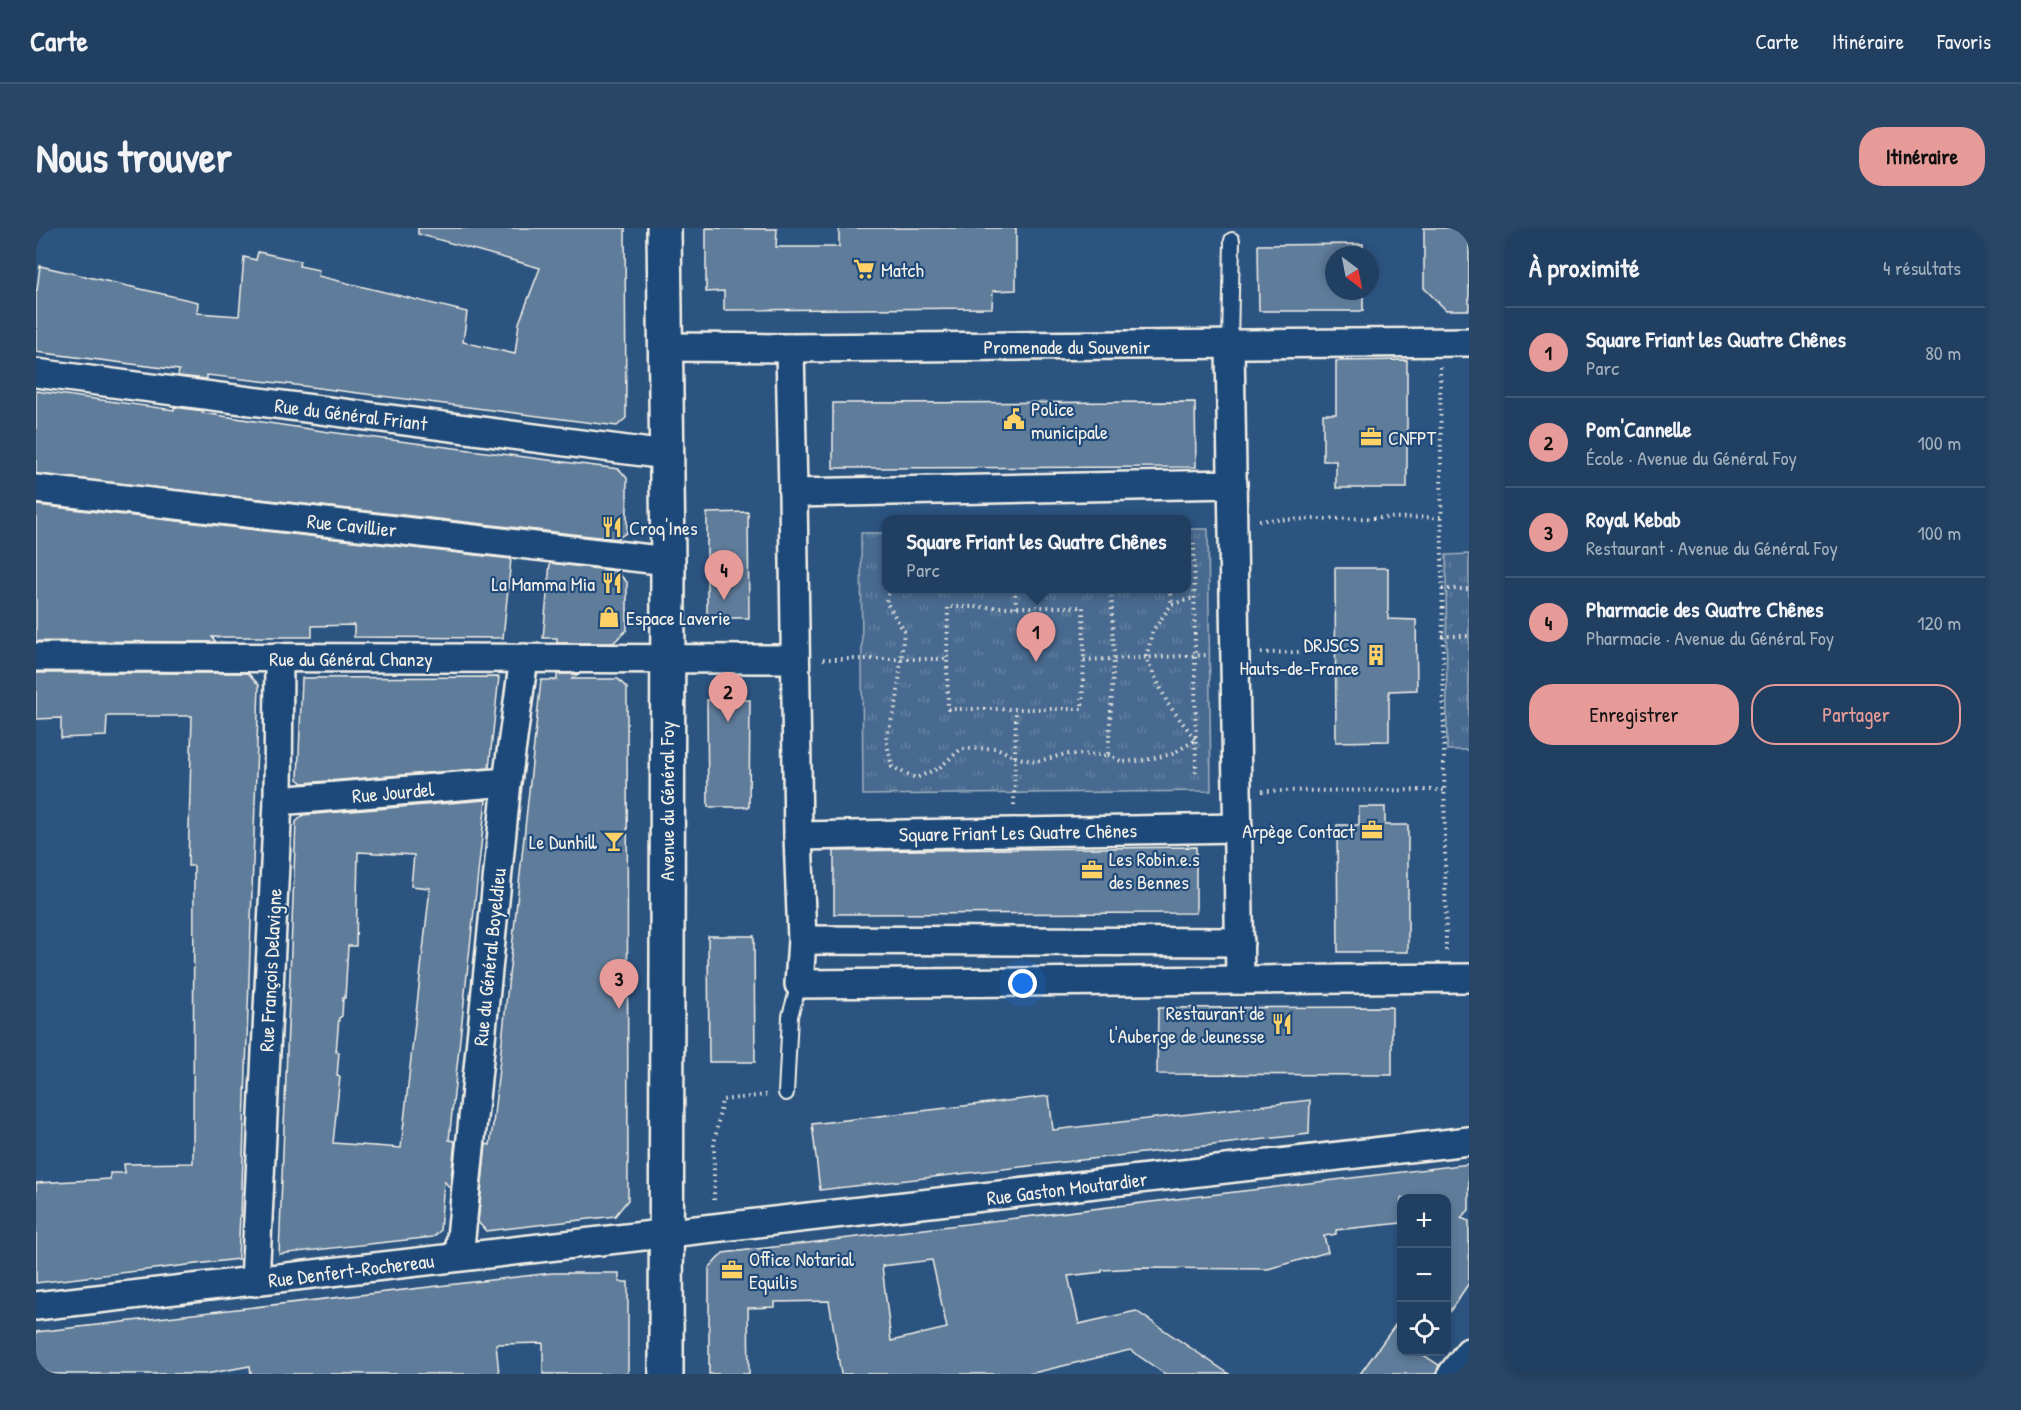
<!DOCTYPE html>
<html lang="fr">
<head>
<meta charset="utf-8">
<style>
  body { margin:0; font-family:"Patrick Hand",sans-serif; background:#294667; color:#f1f3f6 }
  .controls { position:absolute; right:18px; bottom:18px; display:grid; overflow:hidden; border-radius:12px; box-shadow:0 3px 9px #0003 }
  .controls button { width:54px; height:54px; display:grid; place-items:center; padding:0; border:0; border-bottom:2px solid #3e5876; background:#213f61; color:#f1f3f6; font:30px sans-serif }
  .compass { position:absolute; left:1289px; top:18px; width:54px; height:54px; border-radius:50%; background:#213f61; box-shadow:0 3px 9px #0003; rotate:148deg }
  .you { position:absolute; left:987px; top:756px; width:21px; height:21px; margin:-15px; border:4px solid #fff; border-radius:50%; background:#1a73e8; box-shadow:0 0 0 9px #1a73e833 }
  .badge { display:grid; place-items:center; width:39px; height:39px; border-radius:50%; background:#e69b98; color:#111; font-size:20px; font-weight:700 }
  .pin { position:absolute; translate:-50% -50px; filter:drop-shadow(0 2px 3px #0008) }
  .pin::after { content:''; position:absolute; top:32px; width:21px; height:18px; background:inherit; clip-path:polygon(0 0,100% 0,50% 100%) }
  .popup { position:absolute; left:846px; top:287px; width:309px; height:78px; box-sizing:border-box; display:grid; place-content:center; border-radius:12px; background:#213f61; filter:drop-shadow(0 2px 4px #0005); font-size:20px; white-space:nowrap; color:#a2afbd }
  .popup b { font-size:22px; color:#f1f3f6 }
  .popup::after { content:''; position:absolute; left:50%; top:100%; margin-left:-12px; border:12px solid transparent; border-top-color:#213f61 }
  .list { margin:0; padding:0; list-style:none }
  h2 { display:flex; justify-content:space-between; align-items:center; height:78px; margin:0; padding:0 24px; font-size:26px }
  h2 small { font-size:20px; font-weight:400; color:#a2afbd }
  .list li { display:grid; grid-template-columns:39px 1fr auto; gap:18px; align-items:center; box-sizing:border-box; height:90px; padding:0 24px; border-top:2px solid #3e5876 }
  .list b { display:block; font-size:22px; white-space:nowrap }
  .list p { margin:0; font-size:20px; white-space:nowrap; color:#a2afbd }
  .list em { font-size:20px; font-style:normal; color:#a2afbd }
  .actions { display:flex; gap:12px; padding:18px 24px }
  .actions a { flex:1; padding:14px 0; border:2px solid #e69b98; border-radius:24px; text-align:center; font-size:21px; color:#e69b98 }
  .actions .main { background:#e69b98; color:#111 }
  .icon { flex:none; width:33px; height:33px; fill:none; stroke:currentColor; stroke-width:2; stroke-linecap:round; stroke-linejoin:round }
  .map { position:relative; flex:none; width:1433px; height:1146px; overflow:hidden; border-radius:24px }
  header { display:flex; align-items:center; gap:36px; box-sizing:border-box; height:84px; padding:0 30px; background:#213f61; border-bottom:2px solid #3e5876 }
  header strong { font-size:28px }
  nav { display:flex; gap:33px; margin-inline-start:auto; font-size:21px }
  .intro { display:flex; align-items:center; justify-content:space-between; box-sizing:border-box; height:144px; padding:0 36px }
  h1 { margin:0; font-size:42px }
  .button { padding:15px 27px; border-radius:24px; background:#e69b98; color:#111; font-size:21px; font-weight:700 }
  main { display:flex; gap:36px; padding:0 36px }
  aside { flex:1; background:#213f61; border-radius:24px; box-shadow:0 3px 9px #0003 }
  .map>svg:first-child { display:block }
  .grass { fill:url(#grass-tufts); stroke:#9eaebc; stroke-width:1.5 }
  .building { fill:#5e7b9a; stroke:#f4f1e8; stroke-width:1.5; fill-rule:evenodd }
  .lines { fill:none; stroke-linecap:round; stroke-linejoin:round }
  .lane-casing { stroke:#f4f1e8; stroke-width:18 }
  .street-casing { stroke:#f4f1e8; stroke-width:32 }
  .primary-casing { stroke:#f4f1e8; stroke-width:38 }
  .path { stroke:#f4f1e8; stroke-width:4; stroke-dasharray:1.5 4.5; stroke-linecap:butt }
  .lane { stroke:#1f4a7a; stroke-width:14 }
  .street { stroke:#1f4a7a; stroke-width:27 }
  .primary { stroke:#1f4a7a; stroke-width:33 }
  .labels { text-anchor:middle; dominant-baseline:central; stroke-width:4.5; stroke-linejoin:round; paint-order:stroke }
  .poi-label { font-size:20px; fill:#f4f1e8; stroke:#1f4a7a; text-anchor:start }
  .street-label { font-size:20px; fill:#f4f1e8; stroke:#1f4a7a }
</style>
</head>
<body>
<header>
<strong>Carte</strong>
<nav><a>Carte</a><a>Itinéraire</a><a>Favoris</a></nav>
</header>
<div class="intro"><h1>Nous trouver</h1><a class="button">Itinéraire</a></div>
<main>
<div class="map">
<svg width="1433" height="1146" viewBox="0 0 1433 1146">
  <defs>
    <pattern id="grass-tufts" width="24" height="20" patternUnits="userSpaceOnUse" patternTransform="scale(1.5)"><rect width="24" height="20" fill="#496b90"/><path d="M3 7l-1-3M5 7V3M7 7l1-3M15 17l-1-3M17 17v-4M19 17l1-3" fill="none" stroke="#6481a0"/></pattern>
  </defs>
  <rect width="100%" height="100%" fill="#2c5481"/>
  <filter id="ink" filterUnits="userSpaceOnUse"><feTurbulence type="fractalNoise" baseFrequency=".0167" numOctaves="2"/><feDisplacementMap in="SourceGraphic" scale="12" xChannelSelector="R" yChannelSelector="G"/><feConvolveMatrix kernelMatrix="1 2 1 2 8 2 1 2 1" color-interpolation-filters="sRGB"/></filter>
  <g filter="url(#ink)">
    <g class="grass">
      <polygon points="1150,301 1172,301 1175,563 827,567 825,305 850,305 850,360 1150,360"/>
      <polygon points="1433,326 1433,522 1411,522 1410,327"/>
    </g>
    <g class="building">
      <polygon points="382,0 589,0 590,190 581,198 251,156 171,147 171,151 142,148 143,142 0,124 0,62 1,62 4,38 162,74 161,85 203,88 208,29 220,32 222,24 264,33 263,38 283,42 282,48 431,84 427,114 479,126 483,95 504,40 382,6"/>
      <polygon points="670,0 741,1 740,19 803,19 803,0 980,0 980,62 957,63 956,80 688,82 688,63 670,64"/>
      <polygon points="1388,0 1433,0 1433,82 1410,82 1388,60"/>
      <polygon points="1327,16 1327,27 1298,27 1298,63 1327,63 1327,83 1223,83 1222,17"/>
      <polygon points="1371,132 1371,260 1300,260 1300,233 1287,233 1287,186 1300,186 1300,133"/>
      <polygon points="0,163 138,182 138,179 167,183 166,185 293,204 583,241 591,250 591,304 581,311 0,246"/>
      <polygon points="1159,174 1160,239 797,240 797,175"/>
      <polygon points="0,277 475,331 467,410 318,409 318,397 276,398 276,409 176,409 180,414 0,413"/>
      <polygon points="712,284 713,390 671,390 671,285"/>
      <polygon points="514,335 580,343 591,354 591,402 577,415 521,415 521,410 507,410"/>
      <polygon points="1299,340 1352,340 1352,391 1380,392 1381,462 1353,463 1353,513 1300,514"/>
      <polygon points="0,445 212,445 223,457 205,988 204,987 202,1031 0,1055 0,955 74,951 74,945 89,945 88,936 157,935 158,638 152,638 156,488 71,488 70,508 25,510 25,490 0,491"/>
      <polygon points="521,446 542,446 536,451 582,451 591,460 592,972 579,988 450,1003 442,994 450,916 454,917 457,896 505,452 521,452"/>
      <polygon points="463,449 453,540 267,555 262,551 266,450"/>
      <polygon points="671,472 714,472 713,579 672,579"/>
      <path d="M450,572L413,912L419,913L414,960L408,953L404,1003L397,1009L243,1026L260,594L267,587ZM322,624L378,627L375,658L394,660L365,920L297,915L304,849L301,848L303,824H300L303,790L306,788L307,770H309L312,718H320Z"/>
      <polygon points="1323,579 1349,579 1349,597 1372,597 1372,724 1302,724 1301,597 1323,597"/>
      <polygon points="1160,619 1160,685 798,686 798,623"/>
      <polygon points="672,708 718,708 719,834 673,834"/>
      <polygon points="1356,779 1356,847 1121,846 1122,780"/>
      <polygon points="1013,868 1017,902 1274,872 1273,906 784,962 776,896"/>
      <path d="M1433,936V982L1425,990L1433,993V1055L1410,1089V970H1365V995L1300,1002V1006L1288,1008L1292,1024L1232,1041L1103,1040L1066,1042V1044L1032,1048L1043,1096L1100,1083L1193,1146H1129L1094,1122L993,1146H805L793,1073L739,1074V1079L712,1080L713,1146H673V1040L687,1025ZM896,1032L911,1100L855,1113L846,1038Z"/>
      <polygon points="516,1045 583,1045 583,1054 592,1054 592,1146 507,1146 507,1115 460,1116 463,1146 215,1146 214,1138 170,1146 15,1146 0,1139 0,1104"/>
      <polygon points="1365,1089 1365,1124 1383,1124 1403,1137 1401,1146 1324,1146"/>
    </g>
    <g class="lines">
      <defs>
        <g id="lane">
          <polyline points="1194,117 1196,12"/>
          <polyline points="750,865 754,788 763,756"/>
        </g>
        <g id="street">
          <polyline points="1194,117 1204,752"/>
          <polyline points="629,119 754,120 1433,114"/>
          <polyline points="754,120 757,265 1197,256"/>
          <polyline points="0,145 630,227"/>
          <polyline points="0,261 632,333"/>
          <polyline points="757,265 762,608"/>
          <polyline points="0,429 759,431"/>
          <polyline points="242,573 471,554"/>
          <polyline points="1202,600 762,608 766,712 763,756 1433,750"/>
          <polyline points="766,712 1204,714"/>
          <polyline points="423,1029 471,554 488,430"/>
          <polyline points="219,1054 242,573 243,429"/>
          <polyline points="0,1078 1433,913"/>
          <polyline points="1416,1146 1433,1124"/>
        </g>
        <polyline id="primary" points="628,0 632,333 630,1146"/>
      </defs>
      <use href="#lane" class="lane-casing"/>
      <use href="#street" class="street-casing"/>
      <use href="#primary" class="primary-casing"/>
      <g class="path">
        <polyline points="1404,139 1410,723"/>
        <polyline points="1223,292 1405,289"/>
        <polyline points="1158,315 1160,548"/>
        <polyline points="854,360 850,374 868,403 861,473 850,511 856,539 880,550 903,540 925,521 961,520 979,529 999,534 1030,526 1072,527 1078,431 1075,360"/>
        <polyline points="979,360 980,379"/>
        <polyline points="1133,360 1136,376"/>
        <polyline points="1406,361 1433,361"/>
        <polyline points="1406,408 1433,408"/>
        <polyline points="1225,425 1266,424"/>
        <polyline points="787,431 911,431 912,481 1046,481 1048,432 1047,379 912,379 911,431"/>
        <polyline points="1048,432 1173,427"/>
        <polyline points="1072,527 1087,534 1109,532 1136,526 1160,512 1132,476 1110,430 1117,402 1136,376 1158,370"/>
        <polyline points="1226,563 1408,562"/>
        <polyline points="978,577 980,481"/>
        <polyline points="678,972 678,917 686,872 730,867"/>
      </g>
      <use href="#lane" class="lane"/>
      <use href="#street" class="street"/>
      <use href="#primary" class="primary"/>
    </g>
  </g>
  <defs>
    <symbol id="supermarket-bare" viewBox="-9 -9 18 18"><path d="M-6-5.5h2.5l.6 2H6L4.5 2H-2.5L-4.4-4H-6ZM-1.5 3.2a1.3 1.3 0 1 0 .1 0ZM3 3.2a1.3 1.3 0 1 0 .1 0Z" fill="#ffd166" stroke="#1f4a7a" stroke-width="2.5" paint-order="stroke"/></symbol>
    <symbol id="civic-bare" viewBox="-9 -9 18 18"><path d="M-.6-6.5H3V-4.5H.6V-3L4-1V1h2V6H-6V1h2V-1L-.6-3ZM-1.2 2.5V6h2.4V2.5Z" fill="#ffd166" stroke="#1f4a7a" stroke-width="2.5" paint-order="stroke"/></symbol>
    <symbol id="office-bare" viewBox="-9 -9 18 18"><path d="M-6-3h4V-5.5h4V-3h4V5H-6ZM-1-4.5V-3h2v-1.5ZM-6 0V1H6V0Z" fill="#ffd166" stroke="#1f4a7a" stroke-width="2.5" paint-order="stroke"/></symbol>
    <symbol id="restaurant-bare" viewBox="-9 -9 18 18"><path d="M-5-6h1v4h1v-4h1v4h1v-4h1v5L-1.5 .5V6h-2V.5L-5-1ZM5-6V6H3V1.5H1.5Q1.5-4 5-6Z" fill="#ffd166" stroke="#1f4a7a" stroke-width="2.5" paint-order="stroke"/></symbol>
    <symbol id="shop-bare" viewBox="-9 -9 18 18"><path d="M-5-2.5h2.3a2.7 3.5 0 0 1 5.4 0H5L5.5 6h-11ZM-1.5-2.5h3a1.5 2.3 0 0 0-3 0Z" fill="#ffd166" stroke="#1f4a7a" stroke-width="2.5" paint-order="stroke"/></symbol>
    <symbol id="building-bare" viewBox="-9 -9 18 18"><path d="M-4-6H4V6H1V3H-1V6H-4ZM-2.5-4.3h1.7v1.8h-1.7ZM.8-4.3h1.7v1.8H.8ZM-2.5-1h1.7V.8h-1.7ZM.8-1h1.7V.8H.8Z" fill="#ffd166" stroke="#1f4a7a" stroke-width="2.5" paint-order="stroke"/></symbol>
    <symbol id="bar-bare" viewBox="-9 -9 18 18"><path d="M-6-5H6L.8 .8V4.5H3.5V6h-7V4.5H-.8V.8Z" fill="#ffd166" stroke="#1f4a7a" stroke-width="2.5" paint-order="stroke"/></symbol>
  </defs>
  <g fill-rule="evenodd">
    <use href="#supermarket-bare" x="813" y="26" width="30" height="30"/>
    <use href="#civic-bare" x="963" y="176" width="30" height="30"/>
    <use href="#office-bare" x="1320" y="194" width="30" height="30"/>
    <use href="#restaurant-bare" x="561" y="284" width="30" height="30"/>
    <use href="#restaurant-bare" x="561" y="340" width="30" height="30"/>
    <use href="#shop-bare" x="558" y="374" width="30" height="30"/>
    <use href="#building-bare" x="1325" y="412" width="30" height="30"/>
    <use href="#office-bare" x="1321" y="587" width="30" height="30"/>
    <use href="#bar-bare" x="563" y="598" width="30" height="30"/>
    <use href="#office-bare" x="1041" y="627" width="30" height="30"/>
    <use href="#restaurant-bare" x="1231" y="781" width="30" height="30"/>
    <use href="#office-bare" x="681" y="1027" width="30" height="30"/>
  </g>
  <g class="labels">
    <g class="poi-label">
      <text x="845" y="41">Match</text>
      <text x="995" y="180">Police<tspan x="995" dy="23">municipale</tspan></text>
      <text x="1352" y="209">CNFPT</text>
      <text x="593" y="299">Croq'Ines</text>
      <text x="559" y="355" text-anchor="end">La Mamma Mia</text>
      <text x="590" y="389">Espace Laverie</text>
      <text x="1323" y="416" text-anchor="end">DRJSCS<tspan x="1323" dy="23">Hauts-de-France</tspan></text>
      <text x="1319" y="602" text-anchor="end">Arpège Contact</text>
      <text x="561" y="613" text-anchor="end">Le Dunhill</text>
      <text x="1073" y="630">Les Robin.e.s<tspan x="1073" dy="23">des Bennes</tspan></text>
      <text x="1229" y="784" text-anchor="end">Restaurant de<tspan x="1229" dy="23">l'Auberge de Jeunesse</tspan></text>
      <text x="713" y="1030">Office Notarial<tspan x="713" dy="23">Equilis</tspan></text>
    </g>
    <g class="street-label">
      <text x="1031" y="118">Promenade du Souvenir</text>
      <text transform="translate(315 186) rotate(7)">Rue du Général Friant</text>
      <text transform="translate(316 297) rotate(6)">Rue Cavillier</text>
      <text x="315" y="430">Rue du Général Chanzy</text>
      <text transform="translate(357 564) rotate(-5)">Rue Jourdel</text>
      <text transform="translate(630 573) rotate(-90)">Avenue du Général Foy</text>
      <text transform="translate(982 604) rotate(-1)">Square Friant Les Quatre Chênes</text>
      <text transform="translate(453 729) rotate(-84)">Rue du Général Boyeldieu</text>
      <text transform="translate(234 742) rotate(-87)">Rue François Delavigne</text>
      <text transform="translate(1031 960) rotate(-7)">Rue Gaston Moutardier</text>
      <text transform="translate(315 1042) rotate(-7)">Rue Denfert-Rochereau</text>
    </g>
  </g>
</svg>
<div class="controls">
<button>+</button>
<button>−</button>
<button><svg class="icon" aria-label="locate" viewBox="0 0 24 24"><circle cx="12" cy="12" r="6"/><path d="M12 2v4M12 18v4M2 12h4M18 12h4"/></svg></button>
</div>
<svg class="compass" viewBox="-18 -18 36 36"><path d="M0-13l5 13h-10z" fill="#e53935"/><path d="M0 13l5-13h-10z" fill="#a2afbd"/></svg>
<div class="you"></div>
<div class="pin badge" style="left:1000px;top:434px">1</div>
<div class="popup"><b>Square Friant les Quatre Chênes</b>Parc</div>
<div class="pin badge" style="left:692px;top:494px">2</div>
<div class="pin badge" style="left:583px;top:781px">3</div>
<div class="pin badge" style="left:688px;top:372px">4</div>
</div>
<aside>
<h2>À proximité<small>4 résultats</small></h2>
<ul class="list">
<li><span class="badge">1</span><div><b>Square Friant les Quatre Chênes</b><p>Parc</p></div><em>80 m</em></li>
<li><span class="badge">2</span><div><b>Pom'Cannelle</b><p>École · Avenue du Général Foy</p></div><em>100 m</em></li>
<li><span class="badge">3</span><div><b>Royal Kebab</b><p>Restaurant · Avenue du Général Foy</p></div><em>100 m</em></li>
<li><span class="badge">4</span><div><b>Pharmacie des Quatre Chênes</b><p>Pharmacie · Avenue du Général Foy</p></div><em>120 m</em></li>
</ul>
<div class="actions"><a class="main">Enregistrer</a><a>Partager</a></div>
</aside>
</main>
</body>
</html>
